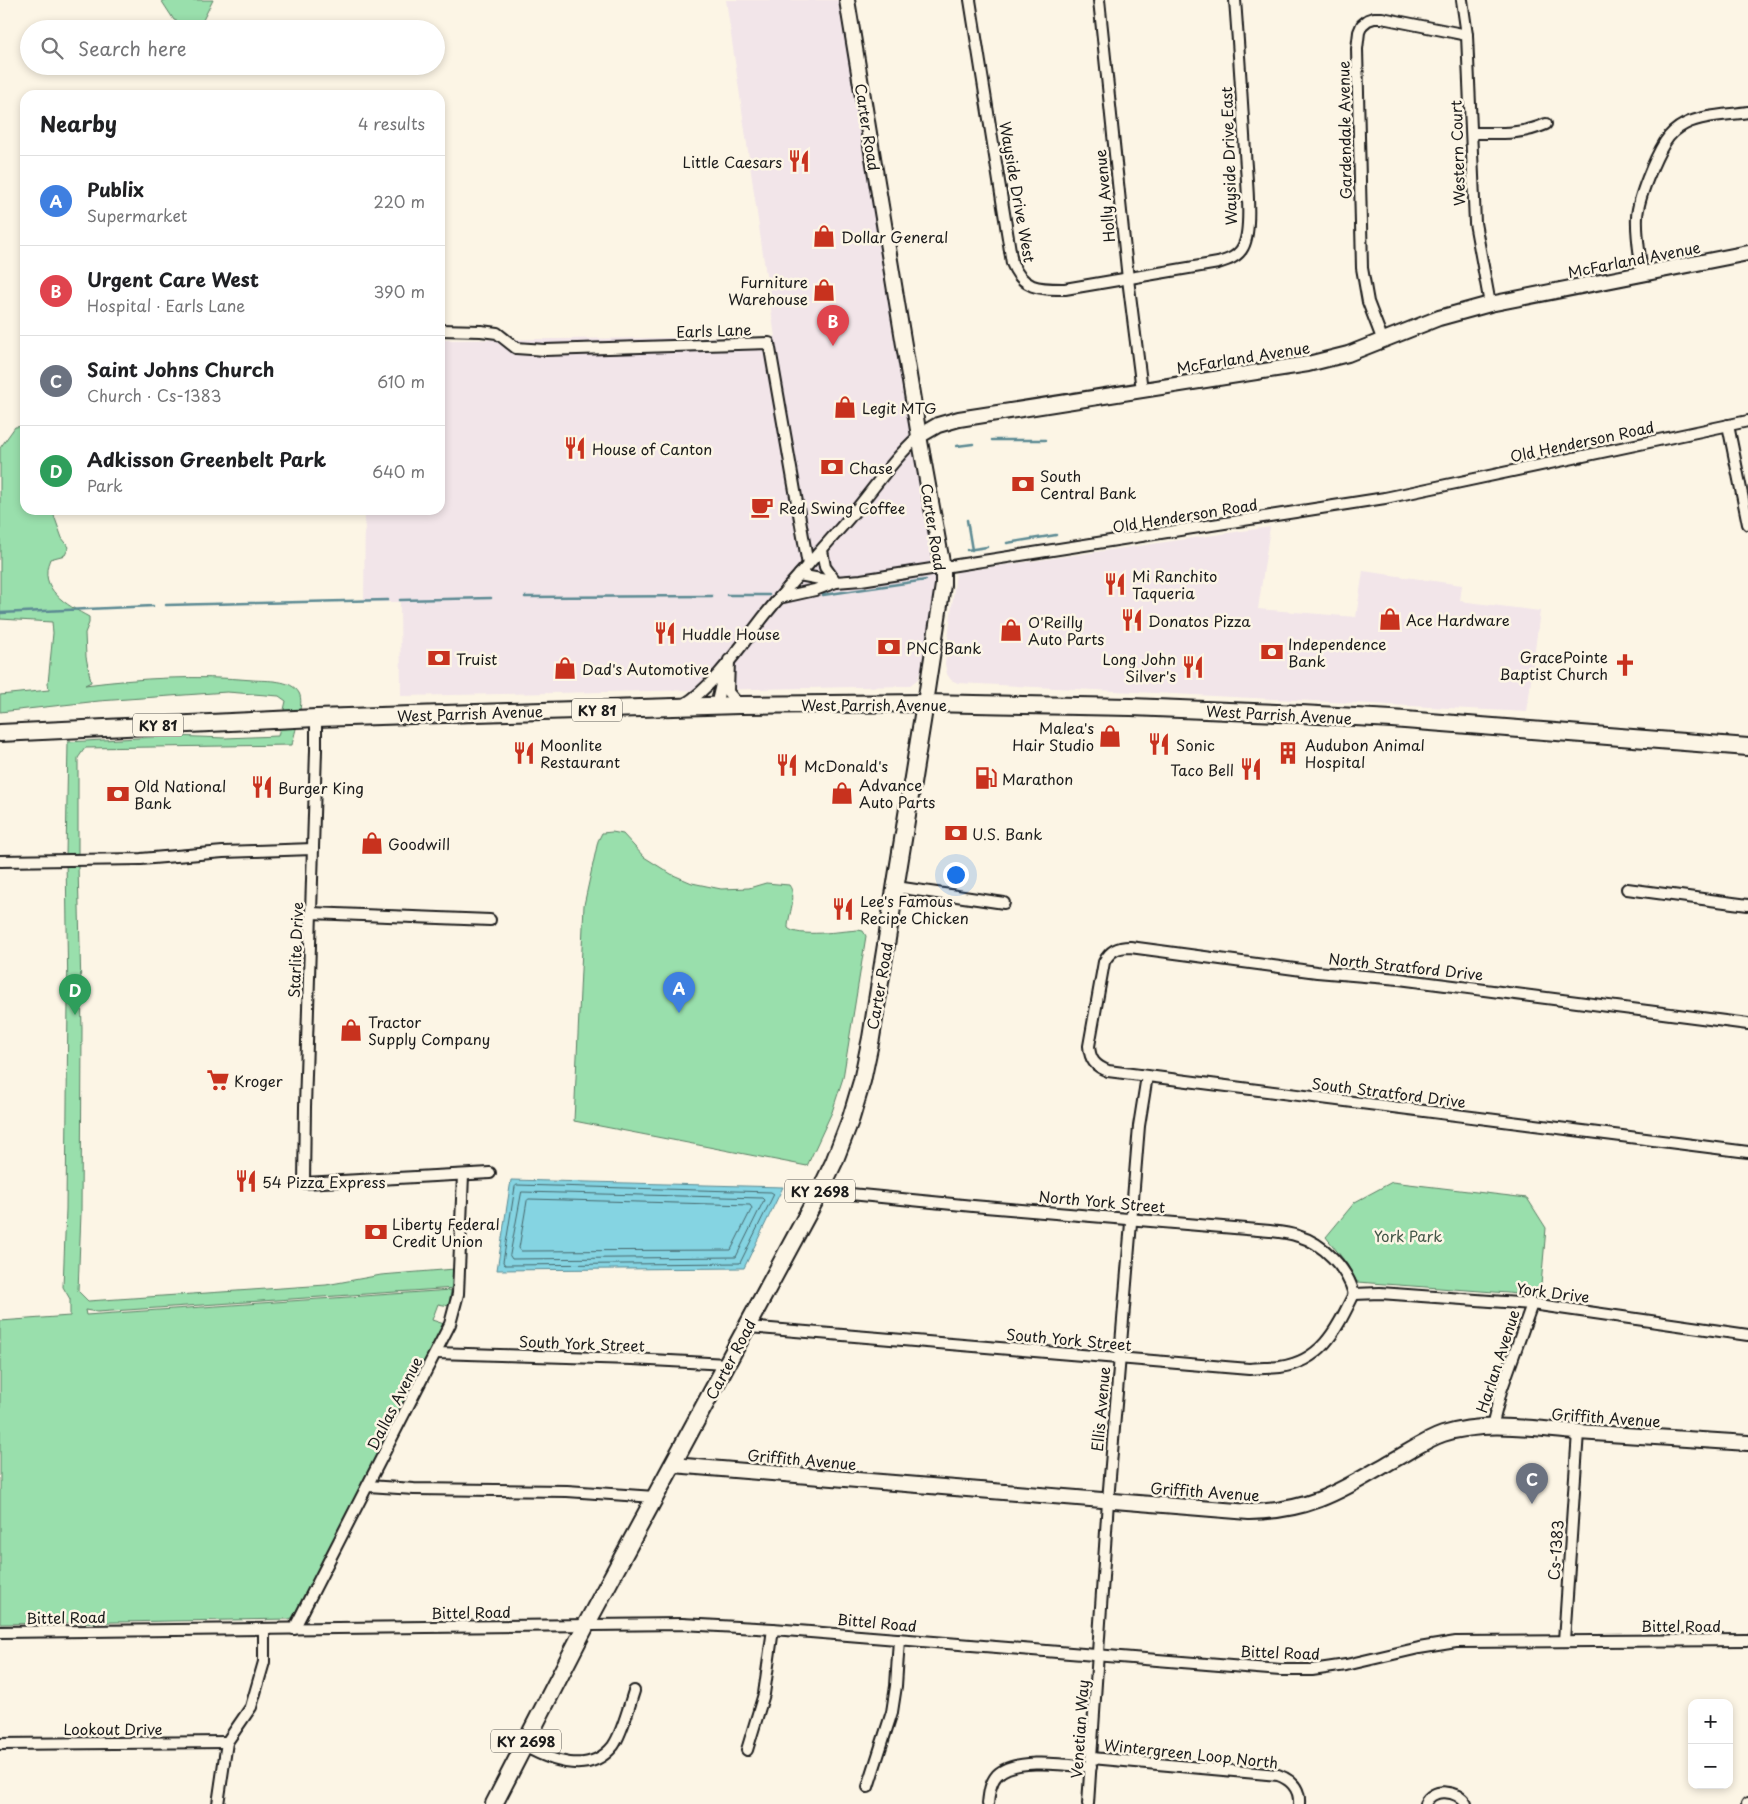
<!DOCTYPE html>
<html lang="en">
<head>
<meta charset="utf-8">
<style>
  body { margin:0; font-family:"Playpen Sans",sans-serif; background:#f6f6f6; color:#202124 }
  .controls { position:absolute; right:15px; bottom:15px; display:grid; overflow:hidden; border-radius:10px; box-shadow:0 2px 8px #0003 }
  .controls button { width:45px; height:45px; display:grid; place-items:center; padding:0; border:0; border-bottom:1px solid #e0e0e0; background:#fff; color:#202124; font:25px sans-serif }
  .you { position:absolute; left:955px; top:874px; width:18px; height:18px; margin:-12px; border:4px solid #fff; border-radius:50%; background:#1a73e8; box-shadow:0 0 0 8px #1a73e833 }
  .badge { display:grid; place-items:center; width:32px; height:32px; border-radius:50%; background:#c8321e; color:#fff; font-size:16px; font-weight:700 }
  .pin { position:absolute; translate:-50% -41px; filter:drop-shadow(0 1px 2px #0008) }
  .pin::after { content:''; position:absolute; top:26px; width:18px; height:15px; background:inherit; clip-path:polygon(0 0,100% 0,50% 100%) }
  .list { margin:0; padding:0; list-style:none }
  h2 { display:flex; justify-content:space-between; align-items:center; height:65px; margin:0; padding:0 20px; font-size:21px }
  h2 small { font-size:16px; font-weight:400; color:#757577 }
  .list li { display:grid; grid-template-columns:32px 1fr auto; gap:15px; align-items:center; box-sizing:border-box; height:90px; padding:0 20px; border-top:1px solid #e0e0e0 }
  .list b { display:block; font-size:19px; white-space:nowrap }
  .list p { margin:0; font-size:16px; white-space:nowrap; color:#757577 }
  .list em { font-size:16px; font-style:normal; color:#757577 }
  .icon { flex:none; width:28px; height:28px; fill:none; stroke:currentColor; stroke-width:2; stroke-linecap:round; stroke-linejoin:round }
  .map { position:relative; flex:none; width:1748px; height:1804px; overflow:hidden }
  .search { position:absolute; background:#fff; box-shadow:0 2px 8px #0003; left:20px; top:20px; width:425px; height:55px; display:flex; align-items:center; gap:12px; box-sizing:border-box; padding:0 18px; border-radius:28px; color:#757577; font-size:19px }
  .panel { position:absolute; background:#fff; box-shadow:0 2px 8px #0003; left:20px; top:90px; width:425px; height:425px; border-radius:15px }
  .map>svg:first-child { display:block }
  .built { fill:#f2e5e9 }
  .green { fill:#99dfac; stroke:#5a7e64 }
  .water { fill:#85d4e2; stroke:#5b8a93 }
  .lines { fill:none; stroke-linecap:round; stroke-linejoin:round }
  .shore { stroke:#46666b; stroke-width:1 }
  .stream { stroke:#5b8a93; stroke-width:2.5 }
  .street-casing { stroke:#1c1c1c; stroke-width:14 }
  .secondary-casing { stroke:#1c1c1c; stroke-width:18 }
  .primary-casing { stroke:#1c1c1c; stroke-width:20 }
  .street { stroke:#fcf5e5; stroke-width:10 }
  .secondary { stroke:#fcf5e5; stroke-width:14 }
  .primary { stroke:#fcf5e5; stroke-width:16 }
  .labels { text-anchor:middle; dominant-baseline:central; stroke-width:5; stroke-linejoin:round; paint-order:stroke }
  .shield { fill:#fcf5e5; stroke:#5f5d58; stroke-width:1 }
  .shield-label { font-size:14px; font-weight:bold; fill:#1c1c1c }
  .street-label { font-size:15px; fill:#1c1c1c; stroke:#fcf5e5 }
  .poi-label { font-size:15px; fill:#1c1c1c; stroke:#fcf5e5; text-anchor:start }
  .park-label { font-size:15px; fill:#425647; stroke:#fcf5e5 }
</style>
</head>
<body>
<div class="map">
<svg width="1748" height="1804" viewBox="0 0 1748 1804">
  <rect width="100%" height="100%" fill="#fcf5e5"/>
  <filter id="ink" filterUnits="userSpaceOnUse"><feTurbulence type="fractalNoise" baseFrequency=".02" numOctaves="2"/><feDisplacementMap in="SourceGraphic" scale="10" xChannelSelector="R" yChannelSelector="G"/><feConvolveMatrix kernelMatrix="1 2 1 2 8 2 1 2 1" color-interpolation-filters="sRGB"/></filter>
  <g filter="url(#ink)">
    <g class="built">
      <polygon points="726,0 841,0 934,554 935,584 921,670 918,679 909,686 401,696 400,602 364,602 365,510 440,510 440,340 775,337"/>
      <polygon points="1270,527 1258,609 1356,617 1363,571 1462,585 1460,601 1540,611 1527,712 958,683 951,680 947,674 945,664 956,572"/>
    </g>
    <g class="green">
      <polygon points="161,0 213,0 201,24 194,28 174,20"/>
      <path d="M25,426V510H52L62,538L69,547L65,555L50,559C37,589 67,605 89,617V623L85,633L86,657L91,682L85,685C141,678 196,675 253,680C267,681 291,679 299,693C305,703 294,734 292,745L85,748L78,758V866L82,1029L81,1213L78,1291L88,1301L326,1285L381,1275L455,1269V1288L97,1312L85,1310L86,1315L451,1290L449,1306L438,1304L432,1320L444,1324L356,1500L298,1610L294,1617L289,1619L0,1624V1321L70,1316V1299L63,1287L66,1209L68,1000L66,856L68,742L172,736L225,738L278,736L286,701L279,696L227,692L99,701L0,712V695L49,690L48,683L53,633L52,622L0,619V448L15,427Z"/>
      <path d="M612,832L623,834L644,857L671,874L692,883L721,889L749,888L766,883L789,885C798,897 788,914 788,928C797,938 843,931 858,930L863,931L866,936L843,1078L832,1112L807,1166L574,1121L584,905L598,841L602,833Z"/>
      <polygon points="1392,1182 1527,1198 1546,1228 1540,1297 1508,1293 1357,1282 1347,1264 1326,1237 1355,1202"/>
    </g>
    <polygon class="water" points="511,1180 783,1187 744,1268 497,1270"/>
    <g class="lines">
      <g class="shore">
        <polygon points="517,1185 771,1192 774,1194 740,1263 505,1265 503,1262 515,1187"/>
        <polygon points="522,1192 762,1198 764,1200 736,1257 512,1259 510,1256"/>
        <polygon points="529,1199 750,1205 752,1208 731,1250 521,1251 519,1248 527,1201"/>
      </g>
      <g class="stream">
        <polyline points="992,440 1045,440"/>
        <polyline points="957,446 973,444"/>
        <polyline points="967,520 972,550"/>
        <polyline points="1007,543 1056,535"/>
        <polyline points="967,550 987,547"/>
        <polyline points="727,595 769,595"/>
        <polyline points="823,595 926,580"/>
        <polyline points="525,597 712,596"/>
        <polyline points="400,600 491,598"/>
        <polyline points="166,605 388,600"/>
        <polyline points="0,613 153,606"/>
      </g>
      <defs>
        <g id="street">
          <path d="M970,0L1012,263C1023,290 1040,289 1065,289L1218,263C1228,260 1238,257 1243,247C1253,229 1246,174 1245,152C1242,102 1239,51 1235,0"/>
          <polyline points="1099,0 1128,279 1142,390"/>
          <polyline points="1462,0 1467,35 1475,223 1490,304"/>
          <path d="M1472,133C1498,133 1521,135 1546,124"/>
          <path d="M1642,274C1640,255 1636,235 1637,217C1638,198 1655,158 1665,142C1670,134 1677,128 1685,124C1703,115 1728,115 1748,112"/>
          <polyline points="440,330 481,331 497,333 516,348 545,350 769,343 808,565"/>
          <polyline points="1383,341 1368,302 1362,268 1357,49 1359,32 1362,25 1368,20 1374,18 1382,18 1467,35"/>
          <polyline points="1728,425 1748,524"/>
          <polyline points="799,575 836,582 861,580 1385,498 1748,421"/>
          <polyline points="779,598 815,590 836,582 825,567 822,550"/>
          <polyline points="729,660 728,692 739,705"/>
          <path d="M683,705C713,688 743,643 765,615C792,581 822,550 850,517C873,490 892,460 919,436"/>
          <polyline points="716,706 724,671"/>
          <polyline points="316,718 316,750 305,1107 304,1183 490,1173"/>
          <polyline points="0,861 141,859 223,852 313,849"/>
          <polyline points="896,887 1004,903"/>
          <polyline points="1627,889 1748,905"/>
          <polyline points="311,913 490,920"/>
          <path d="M1748,1024L1399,979L1317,972L1130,947C1117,947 1110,951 1104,962L1089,1046C1090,1060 1095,1066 1108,1071L1748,1152"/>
          <path d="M820,1191L973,1206L1270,1231C1279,1232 1289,1233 1298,1236C1323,1243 1347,1268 1354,1294"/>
          <polyline points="1354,1294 1380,1293 1532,1304 1748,1335"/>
          <path d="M748,1327L1249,1369C1260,1368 1270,1368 1280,1367C1323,1361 1337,1328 1354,1294"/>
          <polyline points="436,1353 632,1359 727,1364"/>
          <polyline points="1492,1427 1501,1391 1532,1304"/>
          <polyline points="368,1486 414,1489 567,1491 655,1497"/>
          <polyline points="294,1629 450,1324 458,1294 463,1175"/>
          <polyline points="0,1632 682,1624 773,1629 1281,1670 1312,1670 1346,1665 1419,1648 1456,1642 1748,1640"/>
          <polyline points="1564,1641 1578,1432"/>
          <polyline points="0,1744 227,1742"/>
          <path d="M524,1746C551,1761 589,1776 613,1746C622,1734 629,1706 634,1691"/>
          <polyline points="747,1750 764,1694 773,1629"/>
          <path d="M1092,1758L1278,1775C1292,1780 1300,1789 1299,1804"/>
          <polyline points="868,1787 892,1712 896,1686 899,1639"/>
          <polyline points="218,1804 227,1742 251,1707 264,1662 264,1630"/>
          <path d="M988,1804C989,1794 990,1783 997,1775C1014,1757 1068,1765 1091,1767"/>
          <polyline points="1088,1804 1108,1501 1139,1126 1147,1076"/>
          <path d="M1425,1804C1432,1787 1458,1790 1466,1804"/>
          <polyline points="1747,1804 1748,1803"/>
        </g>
        <g id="secondary">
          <polyline points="847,0 919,436 943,568 943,585 925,703"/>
          <polyline points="919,436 938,425 959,419 1308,364 1348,354 1439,318 1490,304 1748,253"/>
          <path d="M673,1465L1249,1512C1311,1511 1340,1491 1392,1461C1409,1452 1425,1440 1443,1434C1486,1420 1534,1429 1578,1432C1635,1436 1691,1439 1748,1443"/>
        </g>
        <g id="primary">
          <polyline points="0,733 316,718 739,705 925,703 1131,707 1301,714 1392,719 1748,747"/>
          <polyline points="494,1804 586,1625 820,1191 834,1162 851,1118 862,1081 871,1038 925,703"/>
        </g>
      </defs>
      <use href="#street" class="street-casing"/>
      <use href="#secondary" class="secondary-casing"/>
      <use href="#primary" class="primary-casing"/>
      <use href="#street" class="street"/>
      <use href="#secondary" class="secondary"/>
      <use href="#primary" class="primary"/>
    </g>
  </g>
  <defs>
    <symbol id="restaurant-bare" viewBox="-9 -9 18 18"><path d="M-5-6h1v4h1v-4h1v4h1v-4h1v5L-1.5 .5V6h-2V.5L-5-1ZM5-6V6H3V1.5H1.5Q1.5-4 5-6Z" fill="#c8321e" stroke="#fcf5e5" stroke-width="2.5" paint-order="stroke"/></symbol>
    <symbol id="shop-bare" viewBox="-9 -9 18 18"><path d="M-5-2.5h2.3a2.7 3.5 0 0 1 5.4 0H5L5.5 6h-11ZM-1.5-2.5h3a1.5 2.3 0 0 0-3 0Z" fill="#c8321e" stroke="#fcf5e5" stroke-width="2.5" paint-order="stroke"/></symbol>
    <symbol id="bank-bare" viewBox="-9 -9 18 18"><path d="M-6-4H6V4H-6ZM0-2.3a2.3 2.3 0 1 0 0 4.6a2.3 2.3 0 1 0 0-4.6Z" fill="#c8321e" stroke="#fcf5e5" stroke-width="2.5" paint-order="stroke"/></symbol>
    <symbol id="cafe-bare" viewBox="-9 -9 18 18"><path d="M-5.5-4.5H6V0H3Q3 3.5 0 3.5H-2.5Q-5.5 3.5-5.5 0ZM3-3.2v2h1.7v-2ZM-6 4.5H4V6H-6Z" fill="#c8321e" stroke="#fcf5e5" stroke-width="2.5" paint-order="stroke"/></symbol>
    <symbol id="church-bare" viewBox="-9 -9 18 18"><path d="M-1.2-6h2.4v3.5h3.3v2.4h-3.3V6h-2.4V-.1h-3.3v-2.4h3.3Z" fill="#c8321e" stroke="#fcf5e5" stroke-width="2.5" paint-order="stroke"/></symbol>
    <symbol id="building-bare" viewBox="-9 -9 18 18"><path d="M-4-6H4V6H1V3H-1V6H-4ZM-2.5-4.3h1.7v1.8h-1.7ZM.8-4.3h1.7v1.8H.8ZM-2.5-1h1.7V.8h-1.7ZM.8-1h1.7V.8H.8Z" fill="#c8321e" stroke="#fcf5e5" stroke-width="2.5" paint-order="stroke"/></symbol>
    <symbol id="fuel-bare" viewBox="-9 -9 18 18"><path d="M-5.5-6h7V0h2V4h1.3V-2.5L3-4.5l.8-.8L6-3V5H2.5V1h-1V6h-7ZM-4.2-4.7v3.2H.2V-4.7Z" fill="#c8321e" stroke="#fcf5e5" stroke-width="2.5" paint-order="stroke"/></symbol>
    <symbol id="supermarket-bare" viewBox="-9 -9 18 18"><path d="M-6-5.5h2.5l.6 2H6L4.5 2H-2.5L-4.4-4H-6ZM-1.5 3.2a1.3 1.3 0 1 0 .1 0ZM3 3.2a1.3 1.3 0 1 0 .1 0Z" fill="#c8321e" stroke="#fcf5e5" stroke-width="2.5" paint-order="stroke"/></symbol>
  </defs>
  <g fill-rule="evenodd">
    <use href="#restaurant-bare" x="783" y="145" width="32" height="32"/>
    <use href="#shop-bare" x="808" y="220" width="32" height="32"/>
    <use href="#shop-bare" x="808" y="274" width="32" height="32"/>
    <use href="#shop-bare" x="829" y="391" width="32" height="32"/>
    <use href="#restaurant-bare" x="559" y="432" width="32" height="32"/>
    <use href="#bank-bare" x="816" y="451" width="32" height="32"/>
    <use href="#bank-bare" x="1007" y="468" width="32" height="32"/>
    <use href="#cafe-bare" x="746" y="491" width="32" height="32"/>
    <use href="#restaurant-bare" x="1099" y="568" width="32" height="32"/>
    <use href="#shop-bare" x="1374" y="603" width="32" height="32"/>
    <use href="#restaurant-bare" x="1116" y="604" width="32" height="32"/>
    <use href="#shop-bare" x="995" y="614" width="32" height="32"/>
    <use href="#restaurant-bare" x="649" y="617" width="32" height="32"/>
    <use href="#bank-bare" x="873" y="631" width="32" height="32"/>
    <use href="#bank-bare" x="1256" y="636" width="32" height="32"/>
    <use href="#bank-bare" x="423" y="642" width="32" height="32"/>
    <use href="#church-bare" x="1609" y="649" width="32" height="32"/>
    <use href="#restaurant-bare" x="1177" y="651" width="32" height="32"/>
    <use href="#shop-bare" x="549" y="652" width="32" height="32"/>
    <use href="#shop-bare" x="1094" y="720" width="32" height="32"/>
    <use href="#restaurant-bare" x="1143" y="728" width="32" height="32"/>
    <use href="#restaurant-bare" x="508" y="737" width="32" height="32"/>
    <use href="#building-bare" x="1272" y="737" width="32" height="32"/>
    <use href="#restaurant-bare" x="771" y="749" width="32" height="32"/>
    <use href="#restaurant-bare" x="1235" y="753" width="32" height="32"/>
    <use href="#fuel-bare" x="970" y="762" width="32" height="32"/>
    <use href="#restaurant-bare" x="246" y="771" width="32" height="32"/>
    <use href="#shop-bare" x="826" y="777" width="32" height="32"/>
    <use href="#bank-bare" x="102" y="778" width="32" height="32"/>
    <use href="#bank-bare" x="940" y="817" width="32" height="32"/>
    <use href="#shop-bare" x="356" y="827" width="32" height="32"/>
    <use href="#restaurant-bare" x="827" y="893" width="32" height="32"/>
    <use href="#shop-bare" x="335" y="1014" width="32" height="32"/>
    <use href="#supermarket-bare" x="202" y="1064" width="32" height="32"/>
    <use href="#restaurant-bare" x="230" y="1165" width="32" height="32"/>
    <use href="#bank-bare" x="360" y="1216" width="32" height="32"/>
  </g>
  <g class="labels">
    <g class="shield">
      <rect x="572" y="698.5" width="50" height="23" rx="4"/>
      <rect x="133" y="713.5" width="50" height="23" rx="4"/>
      <rect x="785" y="1179.5" width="70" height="23" rx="4"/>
      <rect x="491" y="1729.5" width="70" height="23" rx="4"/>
    </g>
    <g class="shield-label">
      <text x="597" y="710">KY 81</text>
      <text x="158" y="725">KY 81</text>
      <text x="820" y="1191">KY 2698</text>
      <text x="526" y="1741">KY 2698</text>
    </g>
    <g class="street-label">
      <text transform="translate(868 127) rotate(81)">Carter Road</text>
      <text transform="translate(1344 130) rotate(-91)">Gardendale Avenue</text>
      <text transform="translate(1457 153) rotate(-92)">Western Court</text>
      <text transform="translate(1228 156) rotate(-92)">Wayside Drive East</text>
      <text transform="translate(1018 192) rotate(80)">Wayside Drive West</text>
      <text transform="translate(1104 196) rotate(-96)">Holly Avenue</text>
      <text transform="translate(1634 259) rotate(-11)">McFarland Avenue</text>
      <text transform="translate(714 330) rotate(-2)">Earls Lane</text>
      <text transform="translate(1243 357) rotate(-9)">McFarland Avenue</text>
      <text transform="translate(1582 441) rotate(-12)">Old Henderson Road</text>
      <text transform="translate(1185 515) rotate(-9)">Old Henderson Road</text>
      <text transform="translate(934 527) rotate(81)">Carter Road</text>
      <text x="874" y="704">West Parrish Avenue</text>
      <text transform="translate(470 713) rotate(-2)">West Parrish Avenue</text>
      <text transform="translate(1279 714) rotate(3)">West Parrish Avenue</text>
      <text transform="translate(295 950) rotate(-88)">Starlite Drive</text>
      <text transform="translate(1406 966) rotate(6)">North Stratford Drive</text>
      <text transform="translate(879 986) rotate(-80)">Carter Road</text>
      <text transform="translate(1389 1092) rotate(7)">South Stratford Drive</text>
      <text transform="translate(1102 1201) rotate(5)">North York Street</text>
      <text transform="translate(1553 1292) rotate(7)">York Drive</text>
      <text transform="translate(1069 1339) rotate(5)">South York Street</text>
      <text transform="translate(582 1343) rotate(2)">South York Street</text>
      <text transform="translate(730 1359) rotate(-62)">Carter Road</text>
      <text transform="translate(1497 1361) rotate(-72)">Harlan Avenue</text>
      <text transform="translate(394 1403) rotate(-63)">Dallas Avenue</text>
      <text transform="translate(1100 1409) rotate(-85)">Ellis Avenue</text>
      <text transform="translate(1606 1417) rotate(4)">Griffith Avenue</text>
      <text transform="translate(802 1459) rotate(5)">Griffith Avenue</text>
      <text transform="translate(1205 1491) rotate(4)">Griffith Avenue</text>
      <text transform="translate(1555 1550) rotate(-86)">Cs-1383</text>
      <text transform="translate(471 1612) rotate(-1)">Bittel Road</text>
      <text transform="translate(66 1617) rotate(-1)">Bittel Road</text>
      <text transform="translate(877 1622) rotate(5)">Bittel Road</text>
      <text x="1681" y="1625">Bittel Road</text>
      <text transform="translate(1280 1652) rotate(2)">Bittel Road</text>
      <text x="113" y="1728">Lookout Drive</text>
      <text transform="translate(1079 1729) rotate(-86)">Venetian Way</text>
      <text transform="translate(1191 1753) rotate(6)">Wintergreen Loop North</text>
    </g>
    <g class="poi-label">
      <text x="782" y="161" text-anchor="end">Little Caesars</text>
      <text x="841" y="236">Dollar General</text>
      <text x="808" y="281" text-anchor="end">Furniture<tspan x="808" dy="17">Warehouse</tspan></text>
      <text x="862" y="407">Legit MTG</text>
      <text x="592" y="448">House of Canton</text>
      <text x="849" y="467">Chase</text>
      <text x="1040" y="475">South<tspan x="1040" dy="17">Central Bank</tspan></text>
      <text x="779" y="507">Red Swing Coffee</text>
      <text x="1132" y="575">Mi Ranchito<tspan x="1132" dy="17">Taqueria</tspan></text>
      <text x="1406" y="619">Ace Hardware</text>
      <text x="1148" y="620">Donatos Pizza</text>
      <text x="1028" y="621">O'Reilly<tspan x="1028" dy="17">Auto Parts</tspan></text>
      <text x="682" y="633">Huddle House</text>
      <text x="1288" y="643">Independence<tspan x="1288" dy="17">Bank</tspan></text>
      <text x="906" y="647">PNC Bank</text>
      <text x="1608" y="656" text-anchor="end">GracePointe<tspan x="1608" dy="17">Baptist Church</tspan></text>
      <text x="456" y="658">Truist</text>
      <text x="1176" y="658" text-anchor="end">Long John<tspan x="1176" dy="17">Silver's</tspan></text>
      <text x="582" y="668">Dad's Automotive</text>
      <text x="1094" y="727" text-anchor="end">Malea's<tspan x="1094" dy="17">Hair Studio</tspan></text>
      <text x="540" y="744">Moonlite<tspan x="540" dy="17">Restaurant</tspan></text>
      <text x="1176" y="744">Sonic</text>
      <text x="1305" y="744">Audubon Animal<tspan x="1305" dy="17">Hospital</tspan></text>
      <text x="804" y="765">McDonald's</text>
      <text x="1234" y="769" text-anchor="end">Taco Bell</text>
      <text x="1002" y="778">Marathon</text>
      <text x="859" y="784">Advance<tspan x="859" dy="17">Auto Parts</tspan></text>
      <text x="134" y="785">Old National<tspan x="134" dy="17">Bank</tspan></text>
      <text x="278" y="787">Burger King</text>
      <text x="972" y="833">U.S. Bank</text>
      <text x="388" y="843">Goodwill</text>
      <text x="860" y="900">Lee's Famous<tspan x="860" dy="17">Recipe Chicken</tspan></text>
      <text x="368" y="1021">Tractor<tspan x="368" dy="17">Supply Company</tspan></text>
      <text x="234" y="1080">Kroger</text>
      <text x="262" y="1181">54 Pizza Express</text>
      <text x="392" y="1223">Liberty Federal<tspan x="392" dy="17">Credit Union</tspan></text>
    </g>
    <g class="park-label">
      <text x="1408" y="1235">York Park</text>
    </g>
  </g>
</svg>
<div class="controls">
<button>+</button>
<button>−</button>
</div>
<div class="you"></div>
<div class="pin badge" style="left:679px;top:1013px;background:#3f7fe0">A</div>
<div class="pin badge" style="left:833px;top:346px;background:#e0444e">B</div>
<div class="pin badge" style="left:1532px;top:1504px;background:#6b7280">C</div>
<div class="pin badge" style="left:75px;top:1015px;background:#2e9e5b">D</div>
<div class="search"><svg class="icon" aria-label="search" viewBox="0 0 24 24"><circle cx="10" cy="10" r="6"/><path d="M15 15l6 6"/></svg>Search here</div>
<section class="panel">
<h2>Nearby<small>4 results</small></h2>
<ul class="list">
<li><span class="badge" style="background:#3f7fe0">A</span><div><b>Publix</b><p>Supermarket</p></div><em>220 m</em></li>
<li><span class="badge" style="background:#e0444e">B</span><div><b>Urgent Care West</b><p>Hospital · Earls Lane</p></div><em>390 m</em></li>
<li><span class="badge" style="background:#6b7280">C</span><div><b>Saint Johns Church</b><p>Church · Cs-1383</p></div><em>610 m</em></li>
<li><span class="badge" style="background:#2e9e5b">D</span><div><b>Adkisson Greenbelt Park</b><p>Park</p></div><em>640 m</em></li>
</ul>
</section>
</div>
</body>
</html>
